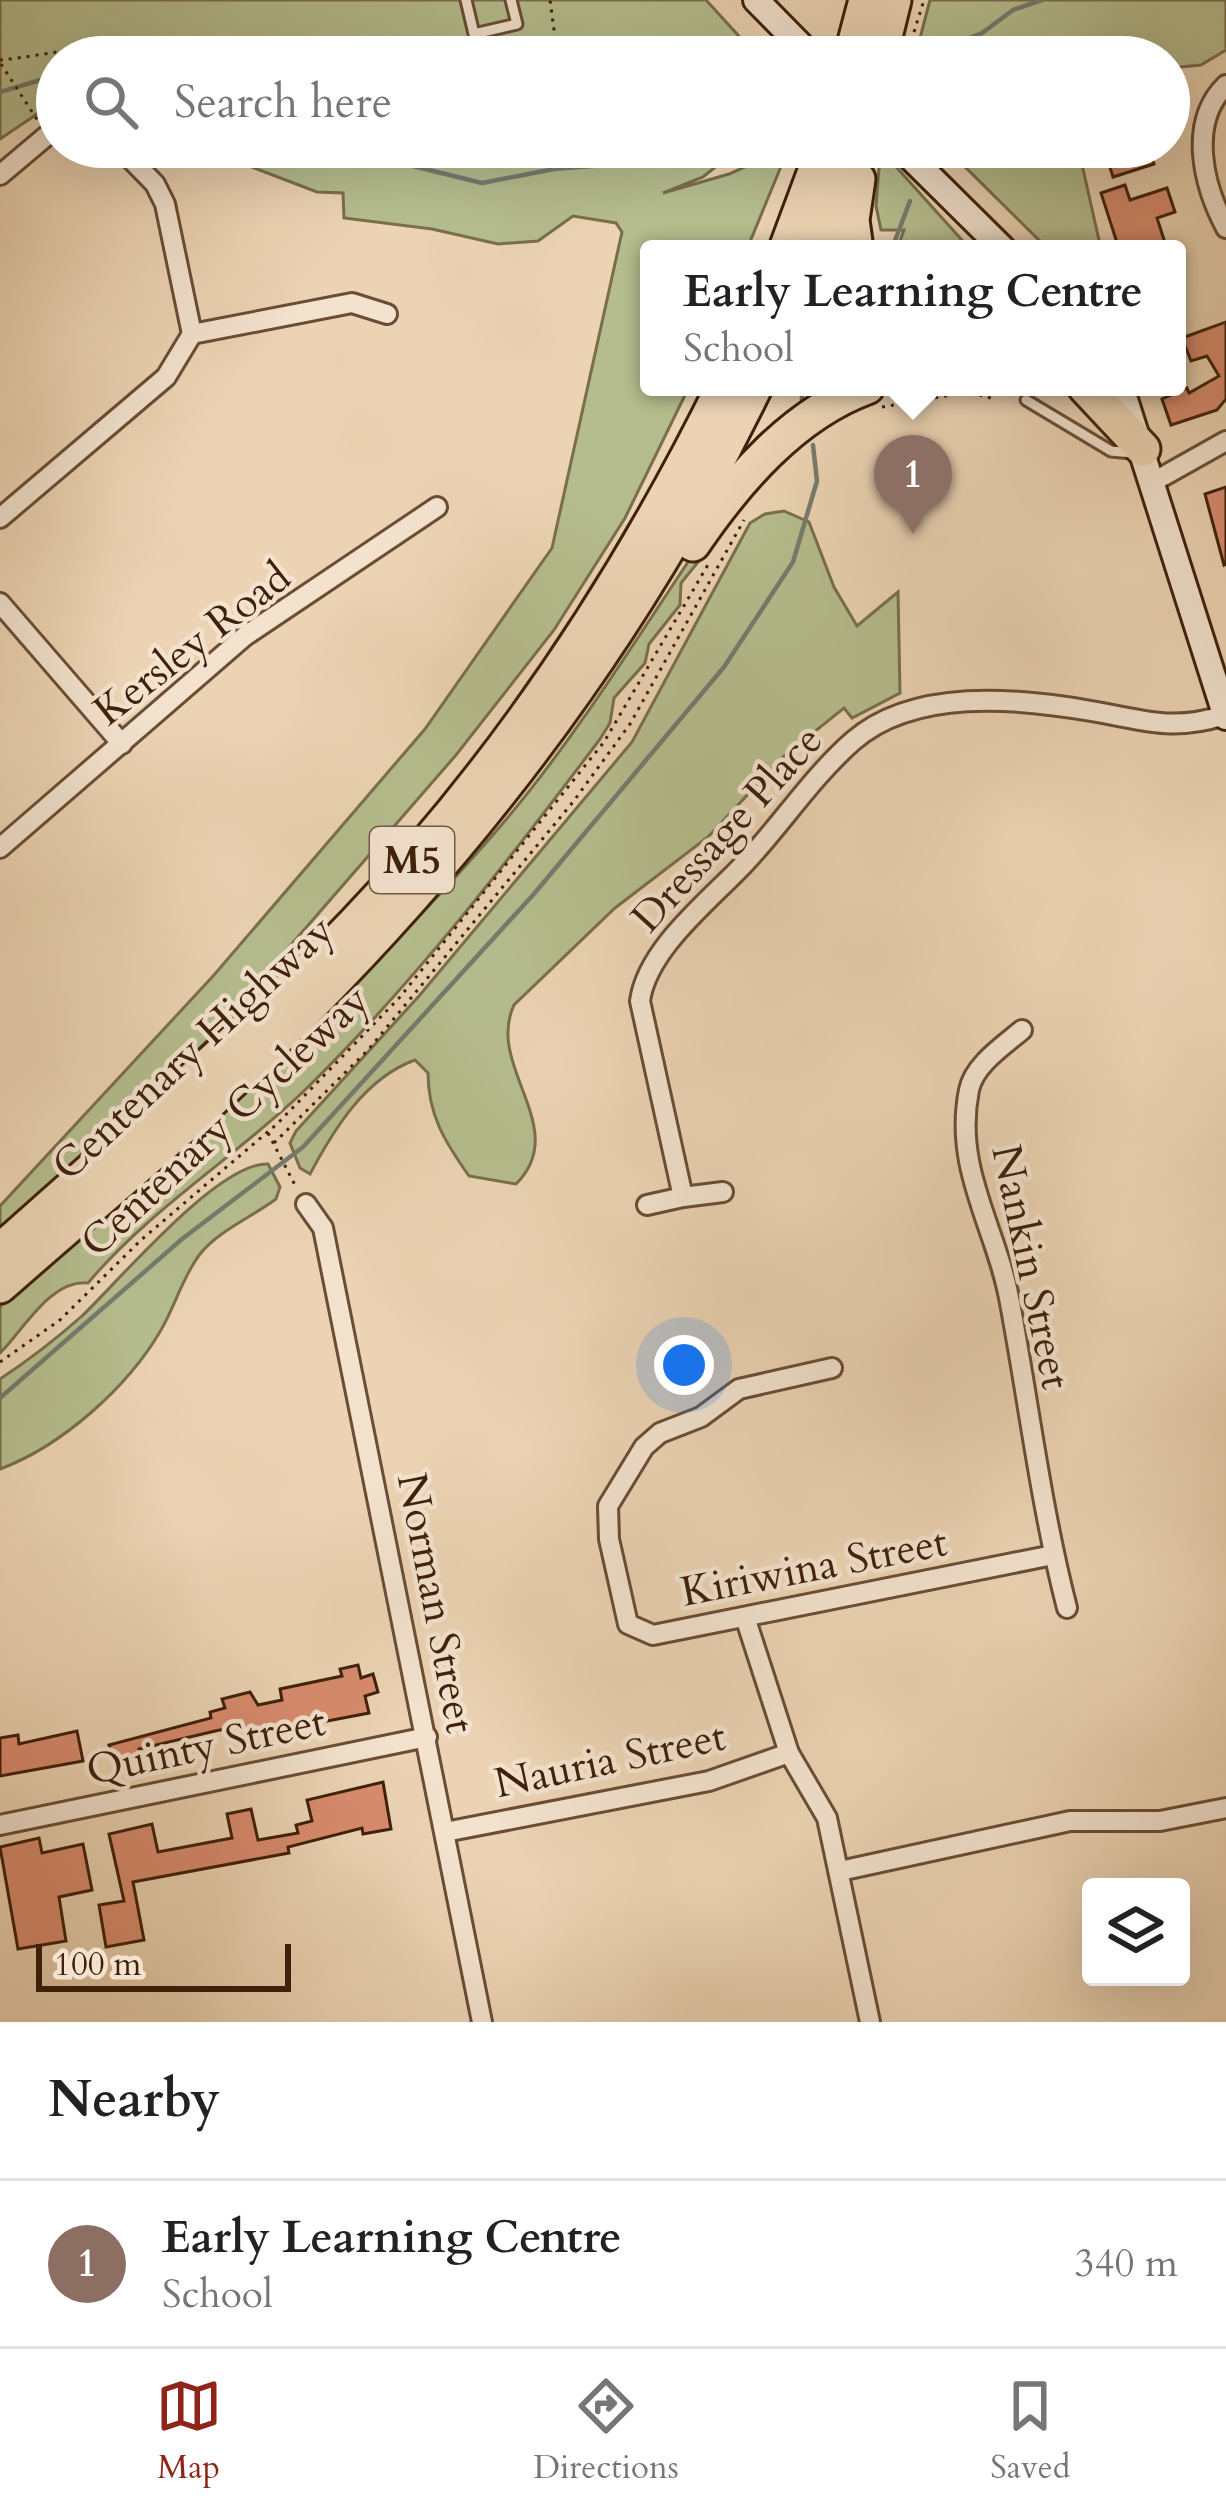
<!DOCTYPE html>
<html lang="en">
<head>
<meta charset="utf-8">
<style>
  body { margin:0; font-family:Cardo,serif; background:#f2f2f2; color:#222 }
  .controls { position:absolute; right:36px; bottom:36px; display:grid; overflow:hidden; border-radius:12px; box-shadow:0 12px 48px #0002 }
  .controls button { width:108px; height:108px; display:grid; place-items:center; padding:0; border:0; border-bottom:3px solid #e0e0e0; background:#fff; color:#222; font:60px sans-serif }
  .scale { position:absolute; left:36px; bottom:30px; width:255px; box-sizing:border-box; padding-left:12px; border:6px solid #3f200a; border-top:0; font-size:33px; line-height:42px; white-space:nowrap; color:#3f200a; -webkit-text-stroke:9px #f2e2ce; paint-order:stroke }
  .you { position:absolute; left:684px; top:1365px; width:42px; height:42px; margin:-30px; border:9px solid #fff; border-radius:50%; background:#1a73e8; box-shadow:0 0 0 18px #1a73e833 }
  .badge { display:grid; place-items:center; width:78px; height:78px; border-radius:50%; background:#8f2418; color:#fff; font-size:39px; font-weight:700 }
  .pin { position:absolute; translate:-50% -99px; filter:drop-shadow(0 3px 6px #0008) }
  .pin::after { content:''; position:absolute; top:63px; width:42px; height:36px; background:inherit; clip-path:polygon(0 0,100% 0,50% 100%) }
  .popup { position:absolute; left:640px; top:240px; width:546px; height:156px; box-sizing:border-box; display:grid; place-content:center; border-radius:12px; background:#fff; filter:drop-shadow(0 3px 9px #0005); font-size:39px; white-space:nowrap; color:#767676 }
  .popup b { font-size:45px; color:#222 }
  .popup::after { content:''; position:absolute; left:50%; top:100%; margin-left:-24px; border:24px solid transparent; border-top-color:#fff }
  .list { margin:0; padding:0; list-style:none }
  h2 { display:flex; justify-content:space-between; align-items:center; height:156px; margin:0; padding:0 48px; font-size:51px }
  h2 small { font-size:39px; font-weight:400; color:#767676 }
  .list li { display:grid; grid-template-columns:78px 1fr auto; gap:36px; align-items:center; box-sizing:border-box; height:168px; padding:0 48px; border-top:3px solid #e0e0e0 }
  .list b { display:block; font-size:45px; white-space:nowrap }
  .list p { margin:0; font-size:39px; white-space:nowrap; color:#767676 }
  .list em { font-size:39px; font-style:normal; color:#767676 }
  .icon { flex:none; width:66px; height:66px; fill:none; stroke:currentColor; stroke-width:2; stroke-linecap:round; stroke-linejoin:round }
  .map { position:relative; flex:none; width:1226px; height:2022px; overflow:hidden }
  .search { position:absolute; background:#fff; box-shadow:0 12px 48px #0002; left:36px; right:36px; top:36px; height:132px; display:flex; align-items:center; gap:30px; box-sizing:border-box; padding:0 42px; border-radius:66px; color:#767676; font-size:45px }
  .sheet { height:324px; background:#fff }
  nav { display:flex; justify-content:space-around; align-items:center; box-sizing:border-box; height:168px; border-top:3px solid #e0e0e0; background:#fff; font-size:33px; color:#767676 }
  nav a { display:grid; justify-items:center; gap:6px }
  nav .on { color:#8f2418 }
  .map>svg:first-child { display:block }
  .green { fill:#b5bd8e; stroke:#7a6e4c; stroke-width:3 }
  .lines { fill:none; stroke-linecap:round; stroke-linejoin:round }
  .stream { stroke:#757b6e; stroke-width:4.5 }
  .building { fill:#d88b6e; stroke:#3f200a; stroke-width:3 }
  .service-casing { stroke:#6a4d34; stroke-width:15 }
  .minor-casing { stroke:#6a4d34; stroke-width:24 }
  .secondary-casing { stroke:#3f200a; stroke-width:30 }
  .motorway-casing { stroke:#3f200a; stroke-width:39 }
  .path { stroke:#3f200a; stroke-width:3; stroke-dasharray:3 6; stroke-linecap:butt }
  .service { stroke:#f2e2ce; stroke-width:9 }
  .minor { stroke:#f2e2ce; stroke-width:18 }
  .secondary { stroke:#f2e2ce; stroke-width:24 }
  .motorway { stroke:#ebd3b3; stroke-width:33 }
  .labels { text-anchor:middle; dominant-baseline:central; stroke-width:9; stroke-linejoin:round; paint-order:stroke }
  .shield { fill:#f2e2ce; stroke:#755a45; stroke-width:3 }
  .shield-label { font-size:39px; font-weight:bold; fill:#3f200a }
  .street-label { font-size:42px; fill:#3f200a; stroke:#f2e2ce }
</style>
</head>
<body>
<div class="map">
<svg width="1226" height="2022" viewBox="0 0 1226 2022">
  <rect width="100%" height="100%" fill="#ebd3b3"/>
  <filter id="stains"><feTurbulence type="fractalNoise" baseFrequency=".00167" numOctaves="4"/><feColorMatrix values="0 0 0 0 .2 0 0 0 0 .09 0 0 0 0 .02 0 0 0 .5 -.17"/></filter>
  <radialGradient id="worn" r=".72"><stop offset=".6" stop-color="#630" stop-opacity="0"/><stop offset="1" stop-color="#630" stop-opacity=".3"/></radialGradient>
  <g class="green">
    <polygon points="0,0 706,0 758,57 57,57 57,110 43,110 0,139"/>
    <polygon points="930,0 1226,0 1226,50 1201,65 1169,68 1169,57 915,57"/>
    <polygon points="199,147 740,147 703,177 663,193 729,174 789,147 747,249 649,249 649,387 689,387 625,518 554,630 456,755 212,1036 0,1239 0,1206 214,975 425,729 552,548 622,232 616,223 573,216 538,241 498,244 432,229 344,218 343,193 317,192"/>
    <polygon points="945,147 1078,147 1101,249 1048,249"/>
    <polygon points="889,159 970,249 897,249 904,230 881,230 876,206 879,168"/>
    <path d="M784,511L809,522L834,587L857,626L898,592L900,693L852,718L844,708L784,756L708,837L615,908L514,1005C485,1067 572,1128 516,1184L469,1176C445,1142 428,1115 428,1073L415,1060C365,1078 334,1129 310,1174L300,1168L290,1143L296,1131L419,996L632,742L750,523L765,514Z"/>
    <path d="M708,532L707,551L681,583L680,605L649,644L645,663L614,698L610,723L600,739C509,860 414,983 306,1089C237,1156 150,1209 88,1283C50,1279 23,1331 0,1353V1307C172,1151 353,999 504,822C580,732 642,630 708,532Z"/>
    <path d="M268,1164L280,1187L276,1199C252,1217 218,1231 200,1254C183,1276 175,1306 161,1330C128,1387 62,1446 0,1469V1379C29,1360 56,1339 82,1316C118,1282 218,1162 268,1164Z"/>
  </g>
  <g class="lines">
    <g class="stream">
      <polyline points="921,57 982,33 1013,10 1042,0"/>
      <polyline points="957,57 962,41"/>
      <polyline points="0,92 57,75"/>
      <polyline points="299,147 376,157 482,183 554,169 707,157 744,147"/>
      <polyline points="893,246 910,201"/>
      <polyline points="802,387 802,403"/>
      <polyline points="0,1398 182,1239 303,1147 533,895 724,667 793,562 817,481 813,445"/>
    </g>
  </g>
  <g class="building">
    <polygon points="1129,147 1148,147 1154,164 1113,177 1106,155"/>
    <polygon points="1125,185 1130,200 1167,188 1175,212 1157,218 1167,249 1119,249 1101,193"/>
    <polygon points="1226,322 1226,399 1217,410 1171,425 1162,399 1187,388 1189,393 1219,376 1207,356 1191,361 1182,338"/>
    <polygon points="1226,487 1226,564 1224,565 1205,494"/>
    <polygon points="358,1665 361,1678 373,1674 378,1692 365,1696 369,1713 243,1737 240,1726 215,1731 139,1749 143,1763 117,1771 109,1745 211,1718 210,1712 225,1708 222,1699 250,1692 258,1705 282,1700 280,1689 342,1676 340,1669"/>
    <polygon points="77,1731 83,1761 0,1776 0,1738 18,1735 19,1744"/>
    <polygon points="383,1782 391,1829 363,1834 362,1828 288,1847 289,1853 133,1882 144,1940 106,1947 99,1905 124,1901 109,1834 152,1824 158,1852 232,1838 227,1814 251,1809 258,1840 298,1833 296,1825 312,1821 307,1800"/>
    <polygon points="39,1838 42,1853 83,1844 92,1890 59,1897 66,1941 18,1949 0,1847"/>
  </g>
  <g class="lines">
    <defs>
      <g id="service">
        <polyline points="466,0 474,34 517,24 511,0"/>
        <polyline points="1026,400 1111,451 1132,453"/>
      </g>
      <g id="minor">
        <path d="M1226,85C1187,123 1204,187 1226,228"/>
        <polyline points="119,147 155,184 165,204 192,334"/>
        <polyline points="0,175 57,127"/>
        <polyline points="192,334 352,303 387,314"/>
        <polyline points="1153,482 1226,441"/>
        <polyline points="0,518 166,377 192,334"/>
        <polyline points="0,603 122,744"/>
        <polyline points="0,848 245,636 437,507"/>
        <path d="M1022,1030C1003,1046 974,1065 969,1090C953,1170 997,1228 1010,1303C1029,1405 1041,1507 1067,1608"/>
        <path d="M723,1192L683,1197L640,1001C647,949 709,901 744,864C781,825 812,777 853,741C914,688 1017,698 1091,711C1145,720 1171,732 1225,715"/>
        <polyline points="306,1204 323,1228 482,2022"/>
        <polyline points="647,1205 683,1197"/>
        <polyline points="832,1368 739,1389 701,1417 660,1433 644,1447 608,1506 609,1539 628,1624 653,1635 1053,1555"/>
        <polyline points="745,1617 789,1753 827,1818 870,2022"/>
        <polyline points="0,1825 427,1737"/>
        <polyline points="445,1832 709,1781 789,1753"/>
        <polyline points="840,1871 1070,1821 1160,1821 1226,1808"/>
      </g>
      <g id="secondary">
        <polyline points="756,0 812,57"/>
        <polyline points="900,147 1003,249"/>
        <polyline points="1121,387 1226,717"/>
      </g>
      <g id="motorway">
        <polyline points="851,57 866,0"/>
        <polyline points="880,57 894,0"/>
        <polyline points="786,249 824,147"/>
        <polyline points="817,249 855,147"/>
        <polyline points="856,249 852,220 858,179"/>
        <polyline points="1085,387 1143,449"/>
        <path d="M693,544C736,481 793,414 867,387"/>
        <path d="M0,1251C119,1144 243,1040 354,924C504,767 627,582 723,387"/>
        <path d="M0,1286C86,1210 176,1136 259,1056C462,862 632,641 755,387"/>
      </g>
    </defs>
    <use href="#service" class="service-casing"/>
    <use href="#minor" class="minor-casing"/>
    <use href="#secondary" class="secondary-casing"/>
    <use href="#motorway" class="motorway-casing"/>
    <g class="path">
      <polyline points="914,32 924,0"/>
      <polyline points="484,57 543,44 555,37 550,0"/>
      <path d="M0,60C56,55 141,30 193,57"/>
      <polyline points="1,64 38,121"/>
      <polyline points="890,396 935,387"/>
      <polyline points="882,407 969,392 994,399"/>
      <polyline points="268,1133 296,1187"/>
      <polyline points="274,1143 368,1050 573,802 630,724 744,520"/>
      <polyline points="0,1362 60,1320 141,1240 277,1124 400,997 604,742 709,563"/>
    </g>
    <use href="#service" class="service"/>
    <use href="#minor" class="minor"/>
    <use href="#secondary" class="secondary"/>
    <use href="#motorway" class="motorway"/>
  </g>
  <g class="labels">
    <rect class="shield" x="370" y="827" width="84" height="66" rx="9"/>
    <g class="shield-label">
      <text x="412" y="860">M5</text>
    </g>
    <g class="street-label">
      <text transform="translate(192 644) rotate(-38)">Kersley Road</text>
      <text transform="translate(727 829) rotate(-48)">Dressage Place</text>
      <text transform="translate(193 1048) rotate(-43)">Centenary Highway</text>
      <text transform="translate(225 1121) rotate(-43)">Centenary Cycleway</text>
      <text transform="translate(1031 1267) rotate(78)">Nankin Street</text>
      <text transform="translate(814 1567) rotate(-11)">Kiriwina Street</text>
      <text transform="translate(436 1603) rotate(79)">Norman Street</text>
      <text transform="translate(206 1746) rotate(-12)">Quinty Street</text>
      <text transform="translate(610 1760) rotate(-12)">Nauria Street</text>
    </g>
  </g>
  <rect width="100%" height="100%" filter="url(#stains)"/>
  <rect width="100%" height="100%" fill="url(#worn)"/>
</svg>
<div class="controls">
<button><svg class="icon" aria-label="layers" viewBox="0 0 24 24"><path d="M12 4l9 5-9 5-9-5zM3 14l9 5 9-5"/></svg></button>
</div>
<div class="scale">100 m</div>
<div class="you"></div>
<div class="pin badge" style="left:913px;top:534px;background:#8d6e63">1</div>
<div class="popup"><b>Early Learning Centre</b>School</div>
<div class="search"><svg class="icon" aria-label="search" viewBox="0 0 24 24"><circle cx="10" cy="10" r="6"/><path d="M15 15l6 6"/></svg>Search here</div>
</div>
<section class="sheet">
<h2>Nearby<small></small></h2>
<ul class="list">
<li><span class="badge" style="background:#8d6e63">1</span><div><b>Early Learning Centre</b><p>School</p></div><em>340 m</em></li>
</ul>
</section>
<nav>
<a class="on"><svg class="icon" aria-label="map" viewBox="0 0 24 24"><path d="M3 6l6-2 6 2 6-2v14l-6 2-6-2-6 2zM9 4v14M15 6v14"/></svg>Map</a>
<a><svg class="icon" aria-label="directions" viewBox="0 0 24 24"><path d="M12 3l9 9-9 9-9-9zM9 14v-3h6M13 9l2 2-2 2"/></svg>Directions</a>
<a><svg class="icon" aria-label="saved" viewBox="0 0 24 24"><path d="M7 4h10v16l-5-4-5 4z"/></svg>Saved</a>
</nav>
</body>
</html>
